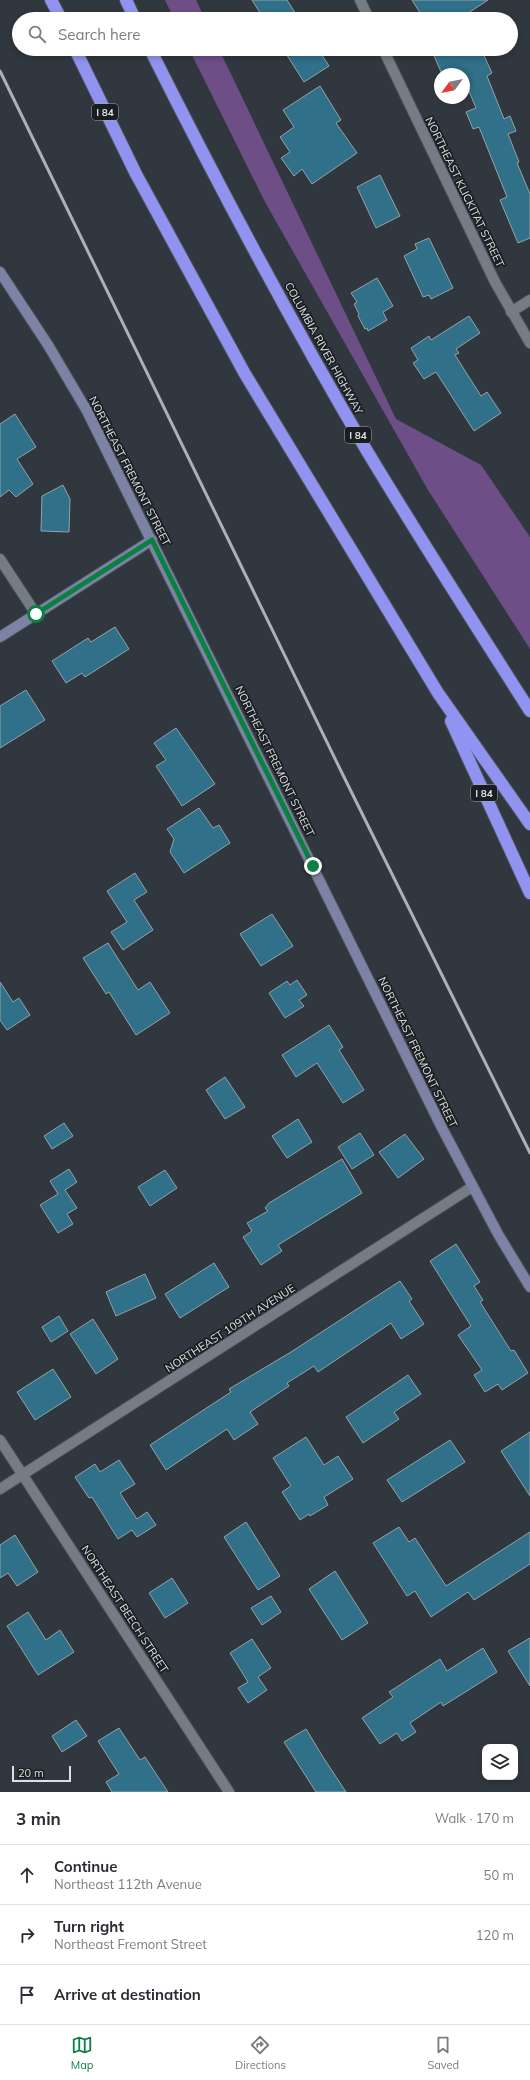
<!DOCTYPE html>
<html lang="en">
<head>
<meta charset="utf-8">
<style>
  body { margin:0; font-family:Mulish,sans-serif; background:#f7f7f7; color:#2b2b33 }
  .controls { position:absolute; right:12px; bottom:12px; display:grid; overflow:hidden; border-radius:8px; box-shadow:0 2px 6px #0003 }
  .controls button { width:36px; height:36px; display:grid; place-items:center; padding:0; border:0; border-bottom:1px solid #e1e1e2; background:#fff; color:#2b2b33; font:20px sans-serif }
  .compass { position:absolute; left:434px; top:68px; width:36px; height:36px; border-radius:50%; background:#fff; box-shadow:0 2px 6px #0003; rotate:237deg }
  .scale { position:absolute; left:12px; bottom:10px; width:59px; box-sizing:border-box; padding-left:4px; border:2px solid #dce0e5; border-top:0; font-size:11px; line-height:14px; white-space:nowrap; color:#dce0e5; -webkit-text-stroke:3px #1b1e21; paint-order:stroke }
  .stop { position:absolute; width:12px; height:12px; margin:-9px; border:3px solid #0b8043; border-radius:50%; background:#fff }
  .stop.end { background:#0b8043; border-color:#fff; box-shadow:0 1px 4px #0008 }
  .list { margin:0; padding:0; list-style:none }
  h2 { display:flex; justify-content:space-between; align-items:center; height:52px; margin:0; padding:0 16px; font-size:17px }
  h2 small { font-size:13px; font-weight:400; color:#7c7c81 }
  .list li { display:grid; grid-template-columns:26px 1fr auto; gap:12px; align-items:center; box-sizing:border-box; height:60px; padding:0 16px; border-top:1px solid #e1e1e2 }
  .list b { display:block; font-size:15px; white-space:nowrap }
  .list p { margin:0; font-size:13px; white-space:nowrap; color:#7c7c81 }
  .list em { font-size:13px; font-style:normal; color:#7c7c81 }
  .icon { flex:none; width:22px; height:22px; fill:none; stroke:currentColor; stroke-width:2; stroke-linecap:round; stroke-linejoin:round }
  .map { position:relative; flex:none; width:530px; height:1792px; overflow:hidden }
  .search { position:absolute; background:#fff; box-shadow:0 2px 6px #0003; left:12px; right:12px; top:12px; height:44px; display:flex; align-items:center; gap:10px; box-sizing:border-box; padding:0 14px; border-radius:22px; color:#7c7c81; font-size:15px }
  .sheet { height:232px; background:#fff }
  nav { display:flex; justify-content:space-around; align-items:center; box-sizing:border-box; height:56px; border-top:1px solid #e1e1e2; background:#fff; font-size:11px; color:#7c7c81 }
  nav a { display:grid; justify-items:center; gap:2px }
  nav .on { color:#0b8043 }
  .map>svg:first-child { display:block }
  .green { fill:#6d4e87 }
  .building { fill:#307089; stroke:#96a2a7 }
  .lines { fill:none; stroke-linecap:round; stroke-linejoin:round }
  .street-casing { stroke:#4f545b; stroke-width:12 }
  .secondary-casing { stroke:#4f545b; stroke-width:12 }
  .highway-casing { stroke:#4f545b; stroke-width:14 }
  .street { stroke:#757c85; stroke-width:10 }
  .secondary { stroke:#7d83a5; stroke-width:10 }
  .highway { stroke:#9193f1; stroke-width:12 }
  .rail { stroke:#acb1b6; stroke-width:3 }
  .route { stroke:#0b8043; stroke-width:5 }
  .labels { text-anchor:middle; dominant-baseline:central; stroke-width:3.5; stroke-linejoin:round; paint-order:stroke }
  .shield { fill:#1b1e21; stroke:#a2a6aa; stroke-width:1 }
  .shield-label { font-size:10px; font-weight:bold; fill:#dce0e5 }
  .street-label { font-size:11px; fill:#dce0e5; stroke:#1b1e21 }
</style>
</head>
<body>
<div class="map">
<svg width="530" height="1792" viewBox="0 0 530 1792">
  <rect width="100%" height="100%" fill="#30373e"/>
  <g class="green">
    <polygon points="165,0 196,0 205,19 174,19"/>
    <polygon points="189,49 219,49 396,419 481,465 530,537 530,649 428,490 265,202"/>
  </g>
  <g class="building">
    <polygon points="252,0 287,0 299,19 264,19"/>
    <polygon points="412,0 488,0 459,19 424,19"/>
    <polygon points="283,49 318,49 329,66 304,82"/>
    <polygon points="431,49 481,49 492,73 487,76 504,119 510,116 516,131 508,134 519,162 517,163 530,194 530,238 518,243 500,200 507,197 479,127 473,129 466,112 476,108 464,79 464,74 442,74"/>
    <polygon points="320,86 341,120 336,123 357,153 312,184 302,169 294,176 281,158 290,152 280,137 294,127 283,110"/>
    <polygon points="380,175 400,216 376,228 357,187"/>
    <polygon points="429,238 453,288 431,299 429,295 423,297 404,256 417,249 415,244"/>
    <polygon points="377,278 393,306 383,312 387,320 368,331 367,328 365,329 358,316 359,314 354,304 357,302 351,293"/>
    <polygon points="469,316 480,333 456,349 459,353 455,355 481,396 487,392 501,413 474,431 436,372 424,379 413,363 418,360 411,348 429,336 431,340"/>
    <polygon points="15,414 36,447 17,459 33,484 16,497 9,490 0,497 0,424"/>
    <polygon points="63,485 70,499 69,532 41,531 42,496"/>
    <polygon points="115,627 129,649 85,677 82,673 66,683 52,661 88,638 91,642"/>
    <polygon points="26,690 45,720 0,748 0,706"/>
    <polygon points="176,728 215,784 182,806 156,766 166,760 154,743"/>
    <polygon points="199,808 213,828 219,825 230,843 184,873 170,852 174,839 167,829"/>
    <polygon points="135,873 147,892 134,900 153,930 123,950 111,932 127,922 107,891"/>
    <polygon points="272,914 293,946 261,966 240,934"/>
    <polygon points="108,943 138,990 150,982 170,1013 136,1035 109,992 106,994 83,958"/>
    <polygon points="297,980 307,995 299,1000 304,1006 285,1018 269,993 287,981 290,985"/>
    <polygon points="0,982 13,1002 19,998 30,1015 7,1030 0,1020"/>
    <polygon points="329,1025 343,1047 339,1050 364,1090 343,1103 317,1063 296,1077 282,1055"/>
    <polygon points="225,1077 245,1107 225,1119 206,1090"/>
    <polygon points="298,1119 312,1142 287,1158 272,1136"/>
    <polygon points="64,1123 73,1136 52,1149 44,1136"/>
    <polygon points="360,1133 374,1155 352,1169 338,1147"/>
    <polygon points="405,1134 424,1159 398,1178 379,1152"/>
    <polygon points="342,1159 362,1193 278,1245 282,1251 261,1265 243,1237 252,1231 247,1223 268,1211 265,1208 269,1203"/>
    <polygon points="69,1169 77,1182 65,1190 77,1208 67,1214 73,1224 58,1233 40,1205 58,1194 50,1181"/>
    <polygon points="165,1170 177,1188 150,1206 138,1187"/>
    <polygon points="456,1244 480,1282 474,1286 483,1300 480,1302 511,1351 514,1350 528,1373 502,1390 498,1384 485,1392 474,1375 482,1370 458,1335 471,1326 430,1261"/>
    <polygon points="214,1263 229,1287 180,1318 165,1294"/>
    <polygon points="145,1274 156,1298 116,1316 106,1292"/>
    <polygon points="400,1281 412,1299 409,1301 424,1324 401,1339 391,1323 318,1372 314,1366 287,1383 289,1386 250,1412 258,1424 234,1440 227,1429 166,1470 150,1445 231,1392 229,1389 291,1352"/>
    <polygon points="59,1316 68,1331 51,1342 42,1327"/>
    <polygon points="93,1319 118,1359 96,1374 70,1334"/>
    <polygon points="53,1369 71,1397 35,1420 17,1392"/>
    <polygon points="408,1375 421,1394 394,1412 399,1419 363,1443 346,1417"/>
    <polygon points="530,1432 530,1496 501,1451"/>
    <polygon points="306,1437 324,1465 338,1456 353,1479 324,1497 328,1505 310,1516 309,1514 300,1520 282,1492 291,1486 273,1458"/>
    <polygon points="450,1440 465,1462 402,1502 387,1480"/>
    <polygon points="119,1460 135,1484 120,1493 137,1519 147,1512 156,1525 137,1537 132,1530 118,1539 92,1497 89,1498 75,1477 95,1464 100,1472"/>
    <polygon points="246,1522 280,1576 258,1590 224,1537"/>
    <polygon points="399,1527 409,1542 415,1538 446,1586 530,1532 530,1564 474,1600 468,1592 431,1617 415,1591 407,1596 373,1543"/>
    <polygon points="15,1535 38,1572 17,1586 8,1573 0,1578 0,1545"/>
    <polygon points="335,1571 368,1623 342,1640 309,1589"/>
    <polygon points="172,1578 188,1603 165,1618 149,1593"/>
    <polygon points="271,1596 281,1612 262,1625 251,1608"/>
    <polygon points="28,1612 46,1640 60,1630 74,1652 38,1675 7,1626"/>
    <polygon points="530,1638 530,1686 508,1651"/>
    <polygon points="252,1639 271,1668 258,1677 267,1690 248,1703 238,1688 248,1682 230,1653"/>
    <polygon points="483,1648 497,1672 443,1706 441,1702 410,1723 416,1732 402,1741 397,1733 380,1744 362,1718 393,1697 389,1692 440,1659 447,1671"/>
    <polygon points="76,1720 87,1736 62,1752 52,1736"/>
    <polygon points="119,1728 140,1760 145,1757 168,1792 112,1792 106,1782 119,1774 98,1741"/>
    <polygon points="306,1729 323,1757 346,1792 316,1792 284,1742"/>
  </g>
  <g class="lines">
    <defs>
      <g id="street">
        <polyline points="360,0 369,19"/>
        <polyline points="383,49 495,282 530,343"/>
        <polyline points="511,312 530,300"/>
        <polyline points="0,559 36,614"/>
        <polyline points="0,1440 229,1792"/>
        <polyline points="0,1489 472,1187"/>
      </g>
      <g id="secondary">
        <polyline points="0,272 48,345 87,411 442,1128 498,1234 530,1287"/>
        <polyline points="0,637 152,540"/>
      </g>
      <g id="highway">
        <polyline points="51,0 61,19"/>
        <polyline points="126,0 135,19"/>
        <polyline points="75,49 136,174 245,374 438,693 530,824"/>
        <path d="M150,49C218,185 290,320 367,451C420,539 475,625 530,711"/>
        <polyline points="451,721 530,893"/>
      </g>
    </defs>
    <use href="#street" class="street-casing"/>
    <use href="#secondary" class="secondary-casing"/>
    <use href="#highway" class="highway-casing"/>
    <use href="#street" class="street"/>
    <use href="#secondary" class="secondary"/>
    <use href="#highway" class="highway"/>
    <polyline class="rail" points="0,71 342,773 530,1153"/>
  </g>
  <g class="lines">
    <polyline class="route" points="36,614 152,540 313,866"/>
  </g>
  <g class="labels">
    <g class="shield">
      <rect x="92" y="104" width="26" height="16" rx="3"/>
      <rect x="345" y="427" width="26" height="16" rx="3"/>
      <rect x="471" y="785" width="26" height="16" rx="3"/>
    </g>
    <g class="shield-label">
      <text x="105" y="112">I 84</text>
      <text x="358" y="435">I 84</text>
      <text x="484" y="793">I 84</text>
    </g>
    <g class="street-label">
      <text transform="translate(465 192) rotate(64)">NORTHEAST KLICKITAT STREET</text>
      <text transform="translate(324 348) rotate(61)">COLUMBIA RIVER HIGHWAY</text>
      <text transform="translate(130 471) rotate(63)">NORTHEAST FREMONT STREET</text>
      <text transform="translate(275 761) rotate(64)">NORTHEAST FREMONT STREET</text>
      <text transform="translate(418 1052) rotate(64)">NORTHEAST FREMONT STREET</text>
      <text transform="translate(230 1328) rotate(-33)">NORTHEAST 109TH AVENUE</text>
      <text transform="translate(125 1609) rotate(57)">NORTHEAST BEECH STREET</text>
    </g>
  </g>
</svg>
<div class="controls">
<button><svg class="icon" aria-label="layers" viewBox="0 0 24 24"><path d="M12 4l9 5-9 5-9-5zM3 14l9 5 9-5"/></svg></button>
</div>
<svg class="compass" viewBox="-18 -18 36 36"><path d="M0-13l5 13h-10z" fill="#e53935"/><path d="M0 13l5-13h-10z" fill="#7c7c81"/></svg>
<div class="scale">20 m</div>
<div class="stop" style="left:36px;top:614px"></div>
<div class="stop end" style="left:313px;top:866px"></div>
<div class="search"><svg class="icon" aria-label="search" viewBox="0 0 24 24"><circle cx="10" cy="10" r="6"/><path d="M15 15l6 6"/></svg>Search here</div>
</div>
<section class="sheet">
<h2>3 min<small>Walk · 170 m</small></h2>
<ul class="list">
<li><svg class="icon" aria-label="ahead" viewBox="0 0 24 24"><path d="M12 20V5M6 11l6-6 6 6"/></svg><div><b>Continue</b><p>Northeast 112th Avenue</p></div><em>50 m</em></li>
<li><svg class="icon" aria-label="right" viewBox="0 0 24 24"><path d="M7 20v-9h11M14 6l5 5-5 5"/></svg><div><b>Turn right</b><p>Northeast Fremont Street</p></div><em>120 m</em></li>
<li><svg class="icon" aria-label="arrive" viewBox="0 0 24 24"><path d="M6 21V4h12l-3 4 3 4H6"/></svg><div><b>Arrive at destination</b></div></li>
</ul>
</section>
<nav>
<a class="on"><svg class="icon" aria-label="map" viewBox="0 0 24 24"><path d="M3 6l6-2 6 2 6-2v14l-6 2-6-2-6 2zM9 4v14M15 6v14"/></svg>Map</a>
<a><svg class="icon" aria-label="directions" viewBox="0 0 24 24"><path d="M12 3l9 9-9 9-9-9zM9 14v-3h6M13 9l2 2-2 2"/></svg>Directions</a>
<a><svg class="icon" aria-label="saved" viewBox="0 0 24 24"><path d="M7 4h10v16l-5-4-5 4z"/></svg>Saved</a>
</nav>
</body>
</html>
